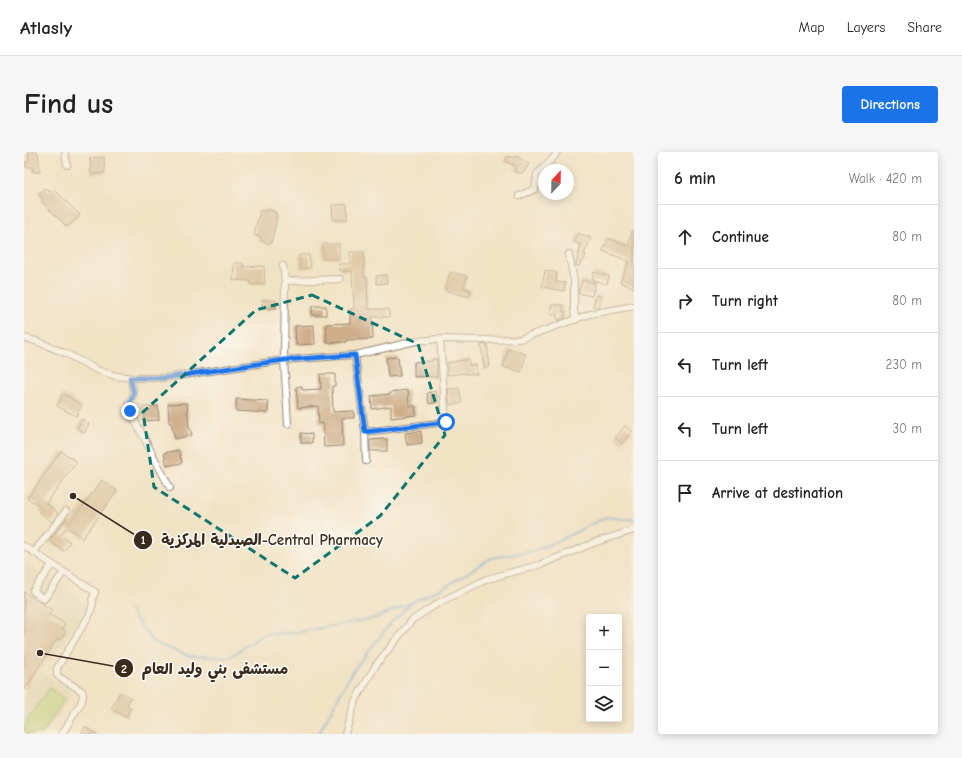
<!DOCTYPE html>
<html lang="en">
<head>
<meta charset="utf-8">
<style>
  body { margin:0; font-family:"Comic Neue","Playpen Sans Arabic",sans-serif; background:#f6f6f6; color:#222 }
  .controls { position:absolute; right:12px; bottom:12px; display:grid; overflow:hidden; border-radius:4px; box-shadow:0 2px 10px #0003 }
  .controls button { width:36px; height:36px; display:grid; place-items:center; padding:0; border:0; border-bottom:1px solid #e0e0e0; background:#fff; color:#222; font:20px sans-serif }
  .compass { position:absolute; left:514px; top:12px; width:36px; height:36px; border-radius:50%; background:#fff; box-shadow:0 2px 10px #0003; rotate:22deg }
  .stop { position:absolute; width:12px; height:12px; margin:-9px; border:3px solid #1a73e8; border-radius:50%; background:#fff }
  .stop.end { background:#1a73e8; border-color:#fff; box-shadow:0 1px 4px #0008 }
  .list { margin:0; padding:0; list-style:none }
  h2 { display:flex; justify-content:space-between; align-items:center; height:52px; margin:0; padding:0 16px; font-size:17px }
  h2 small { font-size:13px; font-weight:400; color:#767676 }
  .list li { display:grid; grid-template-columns:26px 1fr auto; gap:12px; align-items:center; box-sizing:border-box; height:64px; padding:0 16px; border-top:1px solid #e0e0e0 }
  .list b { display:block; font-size:15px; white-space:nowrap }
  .list em { font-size:13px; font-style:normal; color:#767676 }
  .icon { flex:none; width:22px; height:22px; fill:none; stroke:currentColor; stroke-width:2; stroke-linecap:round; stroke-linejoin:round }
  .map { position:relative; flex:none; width:610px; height:582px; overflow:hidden; border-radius:4px }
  header { display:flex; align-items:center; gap:24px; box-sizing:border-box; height:56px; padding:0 20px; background:#fff; border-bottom:1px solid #e0e0e0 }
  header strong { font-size:19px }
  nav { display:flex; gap:22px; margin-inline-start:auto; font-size:14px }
  .intro { display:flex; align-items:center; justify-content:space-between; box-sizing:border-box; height:96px; padding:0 24px }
  h1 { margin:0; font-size:28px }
  .button { padding:10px 18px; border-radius:4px; background:#1a73e8; color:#fff; font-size:14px; font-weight:700 }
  main { display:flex; gap:24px; padding:0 24px }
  aside { flex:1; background:#fff; border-radius:4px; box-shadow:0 2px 10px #0003 }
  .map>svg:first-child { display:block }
  .built { fill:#e0d7b7 }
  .green { fill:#b8d075; stroke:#7a7d4a }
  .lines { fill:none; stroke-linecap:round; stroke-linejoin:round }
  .stream { stroke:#5fa0d2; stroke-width:2 }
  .building { fill:#cead89 }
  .minor-casing { stroke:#968671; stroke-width:8 }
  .minor { stroke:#fff; stroke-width:6 }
  .route { stroke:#1a73e8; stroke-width:5 }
  .marked { fill:none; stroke:#0f766e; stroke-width:3; stroke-dasharray:8 5; stroke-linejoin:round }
  .leader { fill:none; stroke:#3b2a1e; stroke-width:1.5 }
  .callout-dot { fill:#3b2a1e; stroke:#fdfcf7; stroke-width:1.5 }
  .mark-label { font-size:12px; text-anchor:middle; font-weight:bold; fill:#fff }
  .callout-label { font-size:15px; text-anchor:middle; font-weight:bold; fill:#3b2a1e; stroke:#fdfcf7; stroke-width:3; stroke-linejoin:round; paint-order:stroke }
</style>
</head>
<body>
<header>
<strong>Atlasly</strong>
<nav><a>Map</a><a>Layers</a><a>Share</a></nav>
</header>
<div class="intro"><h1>Find us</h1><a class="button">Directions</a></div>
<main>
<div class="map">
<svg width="610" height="582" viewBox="0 0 610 582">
  <rect width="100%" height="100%" fill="#fdfcf7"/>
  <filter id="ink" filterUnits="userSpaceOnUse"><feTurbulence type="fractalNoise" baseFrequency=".025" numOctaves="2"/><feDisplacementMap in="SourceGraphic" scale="8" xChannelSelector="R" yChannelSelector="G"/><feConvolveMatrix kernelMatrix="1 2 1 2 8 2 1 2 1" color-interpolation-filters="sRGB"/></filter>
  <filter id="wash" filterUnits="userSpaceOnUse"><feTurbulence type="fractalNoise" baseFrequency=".012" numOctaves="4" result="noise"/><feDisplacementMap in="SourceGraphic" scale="16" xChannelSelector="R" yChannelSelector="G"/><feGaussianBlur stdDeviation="0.9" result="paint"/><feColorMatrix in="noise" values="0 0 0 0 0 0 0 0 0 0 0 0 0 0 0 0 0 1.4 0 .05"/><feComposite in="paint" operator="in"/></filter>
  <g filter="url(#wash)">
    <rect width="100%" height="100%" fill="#f1e2c4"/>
    <polygon class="built" points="0,409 65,453 18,520 49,542 21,582 0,582"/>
    <polygon class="green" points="25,536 41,547 18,582 0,582 0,573"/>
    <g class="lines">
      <g class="stream">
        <polyline points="106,459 129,490 165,504 206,505 240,482 270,481 352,466 386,451"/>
        <polyline points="296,582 297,577 329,519 366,472 388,450 419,436 467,406 509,399 536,388 582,365 610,368"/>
      </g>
    </g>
    <g id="blocks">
      <g class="building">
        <polygon points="4,0 14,0 16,20 9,20 8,15 2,15 1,10 5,10"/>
        <polygon points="483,4 491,6 493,4 505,12 499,21 491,20 491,13 481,10"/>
        <polygon points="80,5 81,21 67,22 66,6"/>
        <polygon points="21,36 26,40 29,37 56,63 43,75 17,49 19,47 14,42"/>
        <polygon points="323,52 323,68 309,68 308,53"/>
        <polygon points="242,56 252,61 252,70 247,92 236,89 237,85 230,83 236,58 243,60"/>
        <polygon points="608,79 610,79 610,136 596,130 605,109 579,99 584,86 604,94"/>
        <polygon points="554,81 567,86 560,102 562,102 560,109 557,109 555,114 552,113 557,93 550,90"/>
        <rect x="299" y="92" width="16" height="15"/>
        <polygon points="326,100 340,100 340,125 343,125 344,157 365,157 365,165 348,165 349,187 322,188 322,190 303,191 302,172 326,171 326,157 330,157 328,119 316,119 315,112 326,112"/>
        <polygon points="275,103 285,103 287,116 276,117"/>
        <polygon points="210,111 219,111 219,115 240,114 241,132 227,133 226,129 209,128"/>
        <polygon points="521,118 533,121 532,130 541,131 540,139 518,135"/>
        <polygon points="426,120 443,124 440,136 447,138 445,145 421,138"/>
        <polygon points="570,120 585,124 583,132 568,128"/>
        <polygon points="362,123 363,131 353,132 352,124"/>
        <polygon points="558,128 571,131 568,144 554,141"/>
        <polygon points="572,143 578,145 574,156 569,154"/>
        <rect x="238" y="148" width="14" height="9"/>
        <polygon points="527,153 539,153 539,160 541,159 541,166 533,168 533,163 527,163"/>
        <rect x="288" y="154" width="14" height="9"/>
        <polygon points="290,173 291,192 272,193 271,174"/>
        <polygon points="463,192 466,215 460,216 457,193"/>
        <polygon points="484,197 502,202 497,220 479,215"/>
        <polygon points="374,205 376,224 364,225 362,206"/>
        <polygon points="408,207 413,207 413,225 407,225 408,224 390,225 390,210 408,209"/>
        <polygon points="445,207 445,213 452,213 453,222 442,222 442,221 424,223 423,211"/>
        <polygon points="296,222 311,222 311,234 308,234 309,260 330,259 330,266 318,266 319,294 300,295 299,271 295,272 294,254 274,256 272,235 278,234 278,238 297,237"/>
        <polygon points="435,236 438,251 426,253 424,237"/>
        <polygon points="384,238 385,254 391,254 392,263 367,266 367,254 348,257 347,244 367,242 367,240"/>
        <polygon points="412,239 414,250 405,252 403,241"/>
        <polygon points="39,242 58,253 52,264 33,254"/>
        <polygon points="212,247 244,249 244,261 212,259"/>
        <polygon points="163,251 165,276 166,276 168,283 151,287 147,271 145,271 144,252"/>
        <polygon points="134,254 135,268 120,269 119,255"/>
        <polygon points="58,267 65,272 60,281 53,276"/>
        <polygon points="601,274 608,279 598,291 591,286"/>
        <polygon points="397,279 398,291 383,293 381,281"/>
        <polygon points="277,281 288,282 288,291 277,291"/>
        <polygon points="363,287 363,299 346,299 346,288"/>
        <polygon points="155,298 158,311 143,314 140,301"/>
        <polygon points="37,299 53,310 22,351 34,361 28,370 15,360 17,357 12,351 3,347"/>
        <polygon points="78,328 93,339 58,387 52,380 42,376 36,384 46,390 40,399 25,389 42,367 46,371"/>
        <polygon points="0,440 28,458 25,462 41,472 38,477 42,479 37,487 34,486 0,538 0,482 2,478 0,477"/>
        <polygon points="96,540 107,546 103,553 107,555 102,565 87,557"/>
        <polygon points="61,575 73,582 57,582"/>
      </g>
    </g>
  </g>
  <g filter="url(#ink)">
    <use href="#blocks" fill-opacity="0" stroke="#968671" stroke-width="1"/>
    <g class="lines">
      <defs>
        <g id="minor">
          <polyline points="41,0 43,13"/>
          <polyline points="495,44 511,37 513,22 530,5 533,0"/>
          <polyline points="545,102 550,129 550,156 551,168"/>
          <polyline points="259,114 261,129 260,208 264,272"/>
          <polyline points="261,129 316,127"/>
          <polyline points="0,186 12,189 41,201 73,218 92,224 111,226 140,226 260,208 331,203 392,189 416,187 456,188 496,187 566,162 610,154"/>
          <polyline points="331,203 341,280 342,309"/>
          <polyline points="106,226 110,242 105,250 106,259 146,336"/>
          <polyline points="341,280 422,270 416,187"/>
          <polyline points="0,394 71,440 68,448 69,451 66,462 33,516 33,523 35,525 58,539 59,543 58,549 38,582"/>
          <polyline points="10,400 42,359"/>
          <polyline points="28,413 9,439 20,447 40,420"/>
          <polyline points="321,582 331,549 352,513 388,468 416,450 463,427 515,413 572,390 610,378"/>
        </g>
      </defs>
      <use href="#minor" class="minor-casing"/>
      <use href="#minor" class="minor"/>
    </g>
  </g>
  <g class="lines" filter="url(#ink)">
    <polyline class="route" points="106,259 106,250 110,242 106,226 140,226 260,208 331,203 341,280 422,270"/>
  </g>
  <path d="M0 0H610V582H0ZM288,143L394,192L421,283L356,364L271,426L130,335L119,260L232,158Z" fill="#f1e2c4" fill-opacity=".55" fill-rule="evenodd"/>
  <path class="marked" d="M288,143L394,192L421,283L356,364L271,426L130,335L119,260L232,158Z"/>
  <path class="leader" d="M49 344L119 388M16 501L100 516"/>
  <g class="callout-dot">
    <circle cx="49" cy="344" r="4"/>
    <circle cx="16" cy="501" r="4"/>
    <circle cx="119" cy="388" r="10"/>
    <circle cx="100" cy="516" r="10"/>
  </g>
  <g class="mark-label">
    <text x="119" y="392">1</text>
    <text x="100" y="521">2</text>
  </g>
  <g class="callout-label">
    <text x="248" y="393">الصيدلية المركزية-Central Pharmacy</text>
    <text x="191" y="522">مستشفى بني وليد العام</text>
  </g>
</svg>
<div class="controls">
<button>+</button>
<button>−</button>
<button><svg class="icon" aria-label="layers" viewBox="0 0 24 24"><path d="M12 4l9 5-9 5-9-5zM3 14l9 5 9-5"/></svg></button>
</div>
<svg class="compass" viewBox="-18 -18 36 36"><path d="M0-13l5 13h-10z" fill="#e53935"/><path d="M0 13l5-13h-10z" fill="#767676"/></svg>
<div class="stop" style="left:422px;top:270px"></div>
<div class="stop end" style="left:106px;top:259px"></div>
</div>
<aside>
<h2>6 min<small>Walk · 420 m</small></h2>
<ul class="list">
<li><svg class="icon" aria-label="ahead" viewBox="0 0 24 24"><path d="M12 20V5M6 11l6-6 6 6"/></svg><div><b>Continue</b></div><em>80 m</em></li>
<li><svg class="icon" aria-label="right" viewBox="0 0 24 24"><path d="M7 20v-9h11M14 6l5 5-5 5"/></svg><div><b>Turn right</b></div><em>80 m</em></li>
<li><svg class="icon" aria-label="left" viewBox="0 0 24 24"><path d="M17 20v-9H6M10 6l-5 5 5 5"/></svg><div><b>Turn left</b></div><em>230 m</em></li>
<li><svg class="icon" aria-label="left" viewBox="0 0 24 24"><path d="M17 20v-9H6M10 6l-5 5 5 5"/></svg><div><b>Turn left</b></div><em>30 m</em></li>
<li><svg class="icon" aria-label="arrive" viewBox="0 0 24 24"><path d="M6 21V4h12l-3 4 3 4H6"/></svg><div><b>Arrive at destination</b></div></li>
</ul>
</aside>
</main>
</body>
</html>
